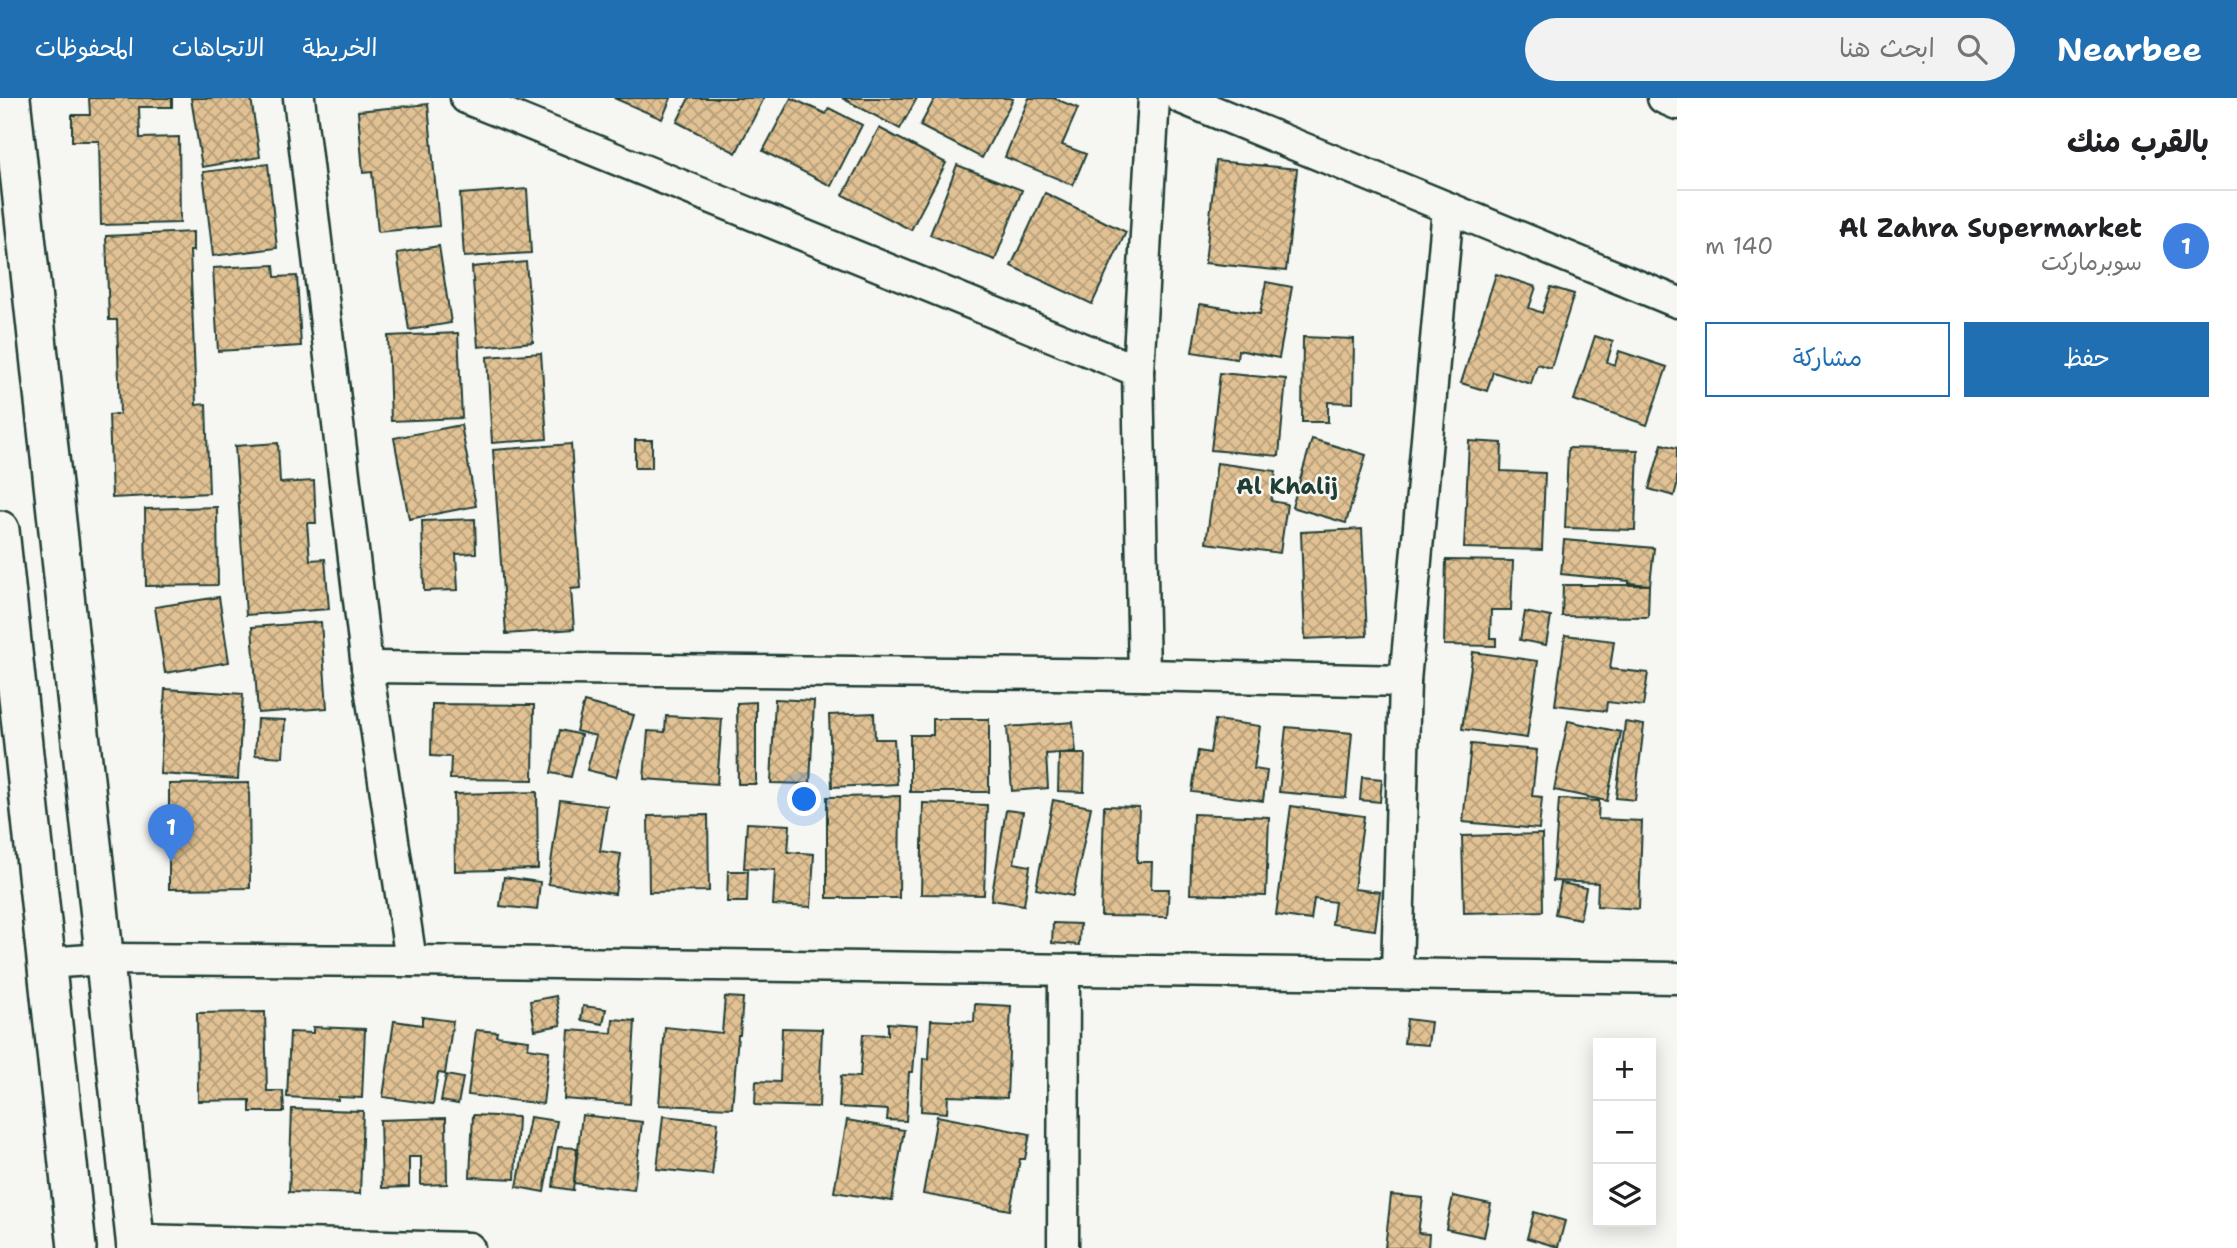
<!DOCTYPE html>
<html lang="ar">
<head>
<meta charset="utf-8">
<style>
  body { margin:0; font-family:"Shantell Sans","Playpen Sans Arabic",sans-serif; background:#f2f2f2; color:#202124; direction:rtl }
  .controls { position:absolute; right:21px; bottom:21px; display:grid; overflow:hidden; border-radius:0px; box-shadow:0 4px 18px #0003 }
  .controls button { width:63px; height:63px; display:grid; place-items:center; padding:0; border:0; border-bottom:2px solid #e0e0e0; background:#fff; color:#202124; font:35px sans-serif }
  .you { position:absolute; left:805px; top:702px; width:24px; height:24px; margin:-18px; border:5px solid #fff; border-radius:50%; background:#1a73e8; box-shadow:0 0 0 10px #1a73e833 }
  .badge { display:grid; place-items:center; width:46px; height:46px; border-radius:50%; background:#1f6fb2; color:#fff; font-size:23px; font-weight:700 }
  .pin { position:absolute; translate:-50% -58px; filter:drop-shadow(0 2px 4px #0008) }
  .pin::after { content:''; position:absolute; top:37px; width:24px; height:21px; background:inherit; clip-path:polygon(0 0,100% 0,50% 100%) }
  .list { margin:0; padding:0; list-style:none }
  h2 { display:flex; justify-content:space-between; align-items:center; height:91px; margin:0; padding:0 28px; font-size:30px }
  h2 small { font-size:23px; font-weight:400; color:#757577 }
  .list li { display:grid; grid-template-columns:46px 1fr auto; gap:21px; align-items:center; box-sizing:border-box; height:112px; padding:0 28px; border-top:2px solid #e0e0e0 }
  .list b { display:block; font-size:26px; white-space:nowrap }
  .list p { margin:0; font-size:23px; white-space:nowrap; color:#757577 }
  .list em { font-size:23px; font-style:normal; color:#757577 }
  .actions { display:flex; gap:14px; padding:21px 28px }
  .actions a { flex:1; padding:16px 0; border:2px solid #1f6fb2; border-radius:0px; text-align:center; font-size:24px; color:#1f6fb2 }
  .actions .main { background:#1f6fb2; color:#fff }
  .icon { flex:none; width:38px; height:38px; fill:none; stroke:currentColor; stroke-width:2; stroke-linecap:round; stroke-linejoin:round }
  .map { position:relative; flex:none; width:1677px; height:1150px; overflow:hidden; direction:ltr }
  header { display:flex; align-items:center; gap:42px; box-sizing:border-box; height:98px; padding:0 35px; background:#1f6fb2; color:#fff }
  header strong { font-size:33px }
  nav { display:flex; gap:38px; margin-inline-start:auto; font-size:24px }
  .search { width:490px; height:63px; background:#f2f2f2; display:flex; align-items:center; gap:18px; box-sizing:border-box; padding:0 24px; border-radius:38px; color:#757577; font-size:26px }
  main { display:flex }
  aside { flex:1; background:#fff }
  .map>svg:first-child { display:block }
  .building { fill:url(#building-cross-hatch); stroke:#1f3d34; stroke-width:2 }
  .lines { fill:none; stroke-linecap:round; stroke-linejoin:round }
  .minor-casing { stroke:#1f3d34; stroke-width:35 }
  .tertiary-casing { stroke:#1f3d34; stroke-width:42 }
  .minor { stroke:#f6f6f2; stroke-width:30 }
  .tertiary { stroke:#f6f6f2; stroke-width:37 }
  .labels { text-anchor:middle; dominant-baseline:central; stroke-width:5; stroke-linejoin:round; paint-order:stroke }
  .neighbourhood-label { font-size:23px; font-weight:bold; fill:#1f3d34; stroke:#f6f6f2 }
</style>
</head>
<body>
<header>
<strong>Nearbee</strong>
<div class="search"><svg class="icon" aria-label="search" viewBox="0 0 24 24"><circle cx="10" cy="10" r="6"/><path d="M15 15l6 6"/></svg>ابحث هنا</div>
<nav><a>الخريطة</a><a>الاتجاهات</a><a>المحفوظات</a></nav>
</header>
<main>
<aside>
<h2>بالقرب منك<small></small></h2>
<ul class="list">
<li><span class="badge" style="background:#3f7fe0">1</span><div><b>Al Zahra Supermarket</b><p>سوبرماركت</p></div><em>140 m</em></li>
</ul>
<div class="actions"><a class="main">حفظ</a><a>مشاركة</a></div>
</aside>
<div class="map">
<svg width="1677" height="1150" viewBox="0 0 1677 1150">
  <defs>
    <pattern id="building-cross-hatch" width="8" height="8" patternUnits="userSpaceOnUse" patternTransform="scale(1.75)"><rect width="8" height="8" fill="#e2c294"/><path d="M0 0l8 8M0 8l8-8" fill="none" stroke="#b79f7a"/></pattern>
  </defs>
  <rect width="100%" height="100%" fill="#f6f6f2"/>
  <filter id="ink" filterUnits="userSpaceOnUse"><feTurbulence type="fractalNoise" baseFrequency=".0143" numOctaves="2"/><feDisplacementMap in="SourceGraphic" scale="14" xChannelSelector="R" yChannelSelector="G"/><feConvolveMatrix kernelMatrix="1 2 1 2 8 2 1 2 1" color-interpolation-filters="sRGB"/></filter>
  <g filter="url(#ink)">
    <g class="building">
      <polygon points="89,0 172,0 172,9 139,9 140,40 179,39 180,125 101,127 99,43 72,43 72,17 90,17"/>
      <polygon points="191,0 251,0 260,59 202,69"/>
      <polygon points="614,0 671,0 662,21"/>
      <polygon points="689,0 764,0 736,55 677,24"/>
      <polygon points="791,0 826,16 829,10 862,27 831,88 763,53"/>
      <polygon points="842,0 917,0 900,31"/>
      <polygon points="935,0 1010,0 1013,1 982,60 920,28"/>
      <polygon points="1029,0 1053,0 1078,10 1062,47 1086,56 1073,87 1005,59"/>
      <polygon points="428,6 439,128 378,134 372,74 363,75 358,13"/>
      <polygon points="879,30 946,65 911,132 843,97"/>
      <polygon points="1216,63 1297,71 1286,173 1205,165"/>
      <polygon points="268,66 277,150 213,158 203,74"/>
      <polygon points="957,67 1022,92 995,162 930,137"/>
      <polygon points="527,91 531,155 464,159 460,96"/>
      <polygon points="1045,95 1126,134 1092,206 1011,168"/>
      <polygon points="193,134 193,153 190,153 196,307 206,306 209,395 112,400 109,317 120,316 117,222 109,222 106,138"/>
      <polygon points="439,148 451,225 409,232 397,155"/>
      <polygon points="526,164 533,244 478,249 472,169"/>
      <polygon points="274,167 275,179 297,178 301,248 218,253 213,170"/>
      <polygon points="1496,176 1536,189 1529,210 1542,215 1551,189 1574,196 1551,270 1537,266 1531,286 1493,274 1487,293 1461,285"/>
      <polygon points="1266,184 1292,189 1279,260 1238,252 1237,261 1192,254 1200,206 1260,216"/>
      <polygon points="458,235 462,320 391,323 388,238"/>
      <polygon points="1595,238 1613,244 1607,264 1615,267 1619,253 1667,269 1647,327 1574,302"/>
      <polygon points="1303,239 1354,241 1353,305 1328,304 1328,324 1302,324"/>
      <polygon points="541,255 547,341 492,345 487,259"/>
      <polygon points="1220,275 1286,281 1279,358 1211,352"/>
      <polygon points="461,327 476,408 409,421 394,340"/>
      <polygon points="1312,341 1366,357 1346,425 1292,409"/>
      <rect x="635" y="342" width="17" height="28"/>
      <polygon points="1469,343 1502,345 1501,373 1545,375 1542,452 1464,450"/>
      <polygon points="278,345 280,385 314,383 316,425 307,425 310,462 325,461 329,511 246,517 235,348"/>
      <polygon points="571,346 581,490 571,491 574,531 506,536 493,352"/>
      <polygon points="1662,346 1677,350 1677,387 1674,398 1649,391"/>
      <polygon points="1568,350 1638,352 1635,432 1565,430"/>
      <polygon points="1217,365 1276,373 1271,403 1287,406 1280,455 1206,445"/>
      <polygon points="217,409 218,487 146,488 145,411"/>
      <polygon points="475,421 476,455 456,456 458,492 424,493 422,423"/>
      <polygon points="1362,431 1367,538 1305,541 1301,434"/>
      <polygon points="1564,442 1654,450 1650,487 1629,485 1629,483 1561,476"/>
      <polygon points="1446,462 1513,463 1511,512 1491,512 1490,540 1496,540 1496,548 1444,547"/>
      <polygon points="1563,487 1649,487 1648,519 1562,518"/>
      <polygon points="219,499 229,564 165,575 155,509"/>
      <polygon points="1525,514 1551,519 1546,547 1520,542"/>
      <polygon points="321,524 327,610 258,615 252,529"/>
      <polygon points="1565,537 1614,543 1610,571 1648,575 1643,608 1607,604 1606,613 1555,607"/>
      <polygon points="1473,554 1538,563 1527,640 1462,631"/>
      <polygon points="165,591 243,596 238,681 160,676"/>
      <polygon points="775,601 814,603 810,686 771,685"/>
      <polygon points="584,604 634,617 616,679 587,672 596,638 576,633"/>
      <polygon points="756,604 756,686 738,686 737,605"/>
      <polygon points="432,606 534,607 533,682 450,681 451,659 431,658"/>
      <polygon points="874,615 875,641 894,641 897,686 832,689 829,617"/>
      <polygon points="666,618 722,621 717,686 644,681 648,633 665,634"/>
      <polygon points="257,621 285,622 283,659 255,657"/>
      <polygon points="933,621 989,621 989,694 910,694 910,637 933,637"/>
      <polygon points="1215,622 1260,628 1254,671 1267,673 1263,703 1192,694 1198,653 1210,655"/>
      <polygon points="1568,623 1621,634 1607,703 1554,692"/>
      <polygon points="1073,624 1076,654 1046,656 1048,690 1012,693 1007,629"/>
      <polygon points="1625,624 1644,627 1635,702 1616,700"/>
      <polygon points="1286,629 1352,635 1346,700 1279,694"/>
      <polygon points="560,632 581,637 571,679 551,675"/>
      <polygon points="1471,646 1537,652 1532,698 1542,699 1539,731 1463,724"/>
      <polygon points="1059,656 1085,656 1084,694 1058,693"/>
      <polygon points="1362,679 1382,681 1380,704 1360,702"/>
      <polygon points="249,685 250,790 169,791 169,686"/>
      <polygon points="537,694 538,771 455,773 454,696"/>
      <polygon points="900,698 899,800 827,800 827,699"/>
      <polygon points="1559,701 1599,703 1598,721 1642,723 1639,811 1597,808 1598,785 1553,783"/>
      <polygon points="560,702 607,708 600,753 621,756 615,796 548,786"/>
      <polygon points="1053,702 1091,709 1073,798 1036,791"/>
      <polygon points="923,705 987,707 984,797 921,796"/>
      <polygon points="1104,708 1139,709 1137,764 1152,764 1151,791 1169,791 1167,819 1101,818"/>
      <polygon points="1291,708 1364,718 1354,791 1380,794 1375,832 1332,826 1335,804 1314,801 1311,822 1276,817"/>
      <polygon points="1006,712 1023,714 1014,765 1030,768 1024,807 991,802"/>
      <polygon points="1193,716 1269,719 1266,798 1190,796"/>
      <polygon points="708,717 709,793 649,794 648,718"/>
      <polygon points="747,725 790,727 788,754 814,756 811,809 773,807 775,772 744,770"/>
      <polygon points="1542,736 1543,813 1464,815 1462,738"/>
      <polygon points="728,773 748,773 747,804 727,804"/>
      <polygon points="504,779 540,784 537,812 500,808"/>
      <polygon points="1561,785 1586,790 1580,821 1555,816"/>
      <polygon points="1053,825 1080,826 1079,847 1052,845"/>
      <polygon points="556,898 561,927 535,932 530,903"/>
      <polygon points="725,899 743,900 740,937 738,937 732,1010 659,1007 665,929 722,935"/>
      <polygon points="975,906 1011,908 1007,1000 948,998 947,1015 921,1013 923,960 929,961 931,922 974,924"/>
      <polygon points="583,908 606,911 603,926 581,922"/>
      <polygon points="265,914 267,993 283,993 284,1014 250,1014 250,1002 198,1003 197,915"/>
      <polygon points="422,919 453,923 445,976 438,975 433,1006 383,999 394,923 422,927"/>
      <polygon points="613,921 635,923 630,1006 564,1001 569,932 612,935"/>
      <polygon points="1407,921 1431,924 1428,947 1404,945"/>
      <polygon points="888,925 917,927 913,974 909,974 906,1023 887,1022 888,1012 839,1009 841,978 860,979 863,936 888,937"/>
      <polygon points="313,929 365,931 362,1000 338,999 338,1002 287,999 290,934 313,935"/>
      <polygon points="782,930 822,931 819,1009 755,1007 756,983 780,984"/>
      <polygon points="476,932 497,934 496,938 529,942 528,950 549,953 543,1006 468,997"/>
      <polygon points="446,977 463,980 458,1006 441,1003"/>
      <polygon points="292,1011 363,1013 360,1096 289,1094"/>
      <polygon points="473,1017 518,1019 515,1081 470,1079"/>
      <polygon points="582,1017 642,1024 634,1092 574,1085"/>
      <polygon points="663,1018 718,1024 712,1077 657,1071"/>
      <polygon points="937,1018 1030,1036 1025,1061 1020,1061 1010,1112 923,1096"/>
      <polygon points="530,1019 557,1023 544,1094 517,1089"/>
      <polygon points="446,1020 447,1086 421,1087 421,1059 409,1059 409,1089 382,1090 380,1022"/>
      <polygon points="847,1022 904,1032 892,1103 834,1094"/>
      <polygon points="558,1049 577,1050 573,1092 553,1089"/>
      <polygon points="1391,1097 1423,1100 1418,1135 1429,1136 1428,1150 1385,1150"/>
      <polygon points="1453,1098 1491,1106 1484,1139 1446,1131"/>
      <polygon points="1534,1114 1565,1123 1558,1149 1527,1140"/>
    </g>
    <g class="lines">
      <defs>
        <g id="minor">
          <polyline points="299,0 367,569 411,863"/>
          <polyline points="466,0 1138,273"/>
          <polyline points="1181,0 1677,204"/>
          <polyline points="1663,0 1677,6"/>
          <polyline points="367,569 1144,577 1405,583"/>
          <polyline points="1144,577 1138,273 1154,0"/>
          <polyline points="46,865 104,861 411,863 1677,880"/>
          <polyline points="1397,875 1405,583 1448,110"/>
          <polyline points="136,1142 469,1150"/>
          <polyline points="1063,1150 1064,872"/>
        </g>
        <g id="tertiary">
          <polyline points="11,0 136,1150"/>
          <polyline points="0,432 77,1150"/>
        </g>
      </defs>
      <use href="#minor" class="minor-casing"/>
      <use href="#tertiary" class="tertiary-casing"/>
      <use href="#minor" class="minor"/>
      <use href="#tertiary" class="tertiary"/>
    </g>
  </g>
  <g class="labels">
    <g class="neighbourhood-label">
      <text x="1287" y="388">Al Khalij</text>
    </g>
  </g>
</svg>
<div class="controls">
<button>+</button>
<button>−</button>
<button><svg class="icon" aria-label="layers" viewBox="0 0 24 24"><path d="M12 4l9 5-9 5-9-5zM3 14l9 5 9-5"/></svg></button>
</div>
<div class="you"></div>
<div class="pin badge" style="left:171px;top:764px;background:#3f7fe0">1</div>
</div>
</main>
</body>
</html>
